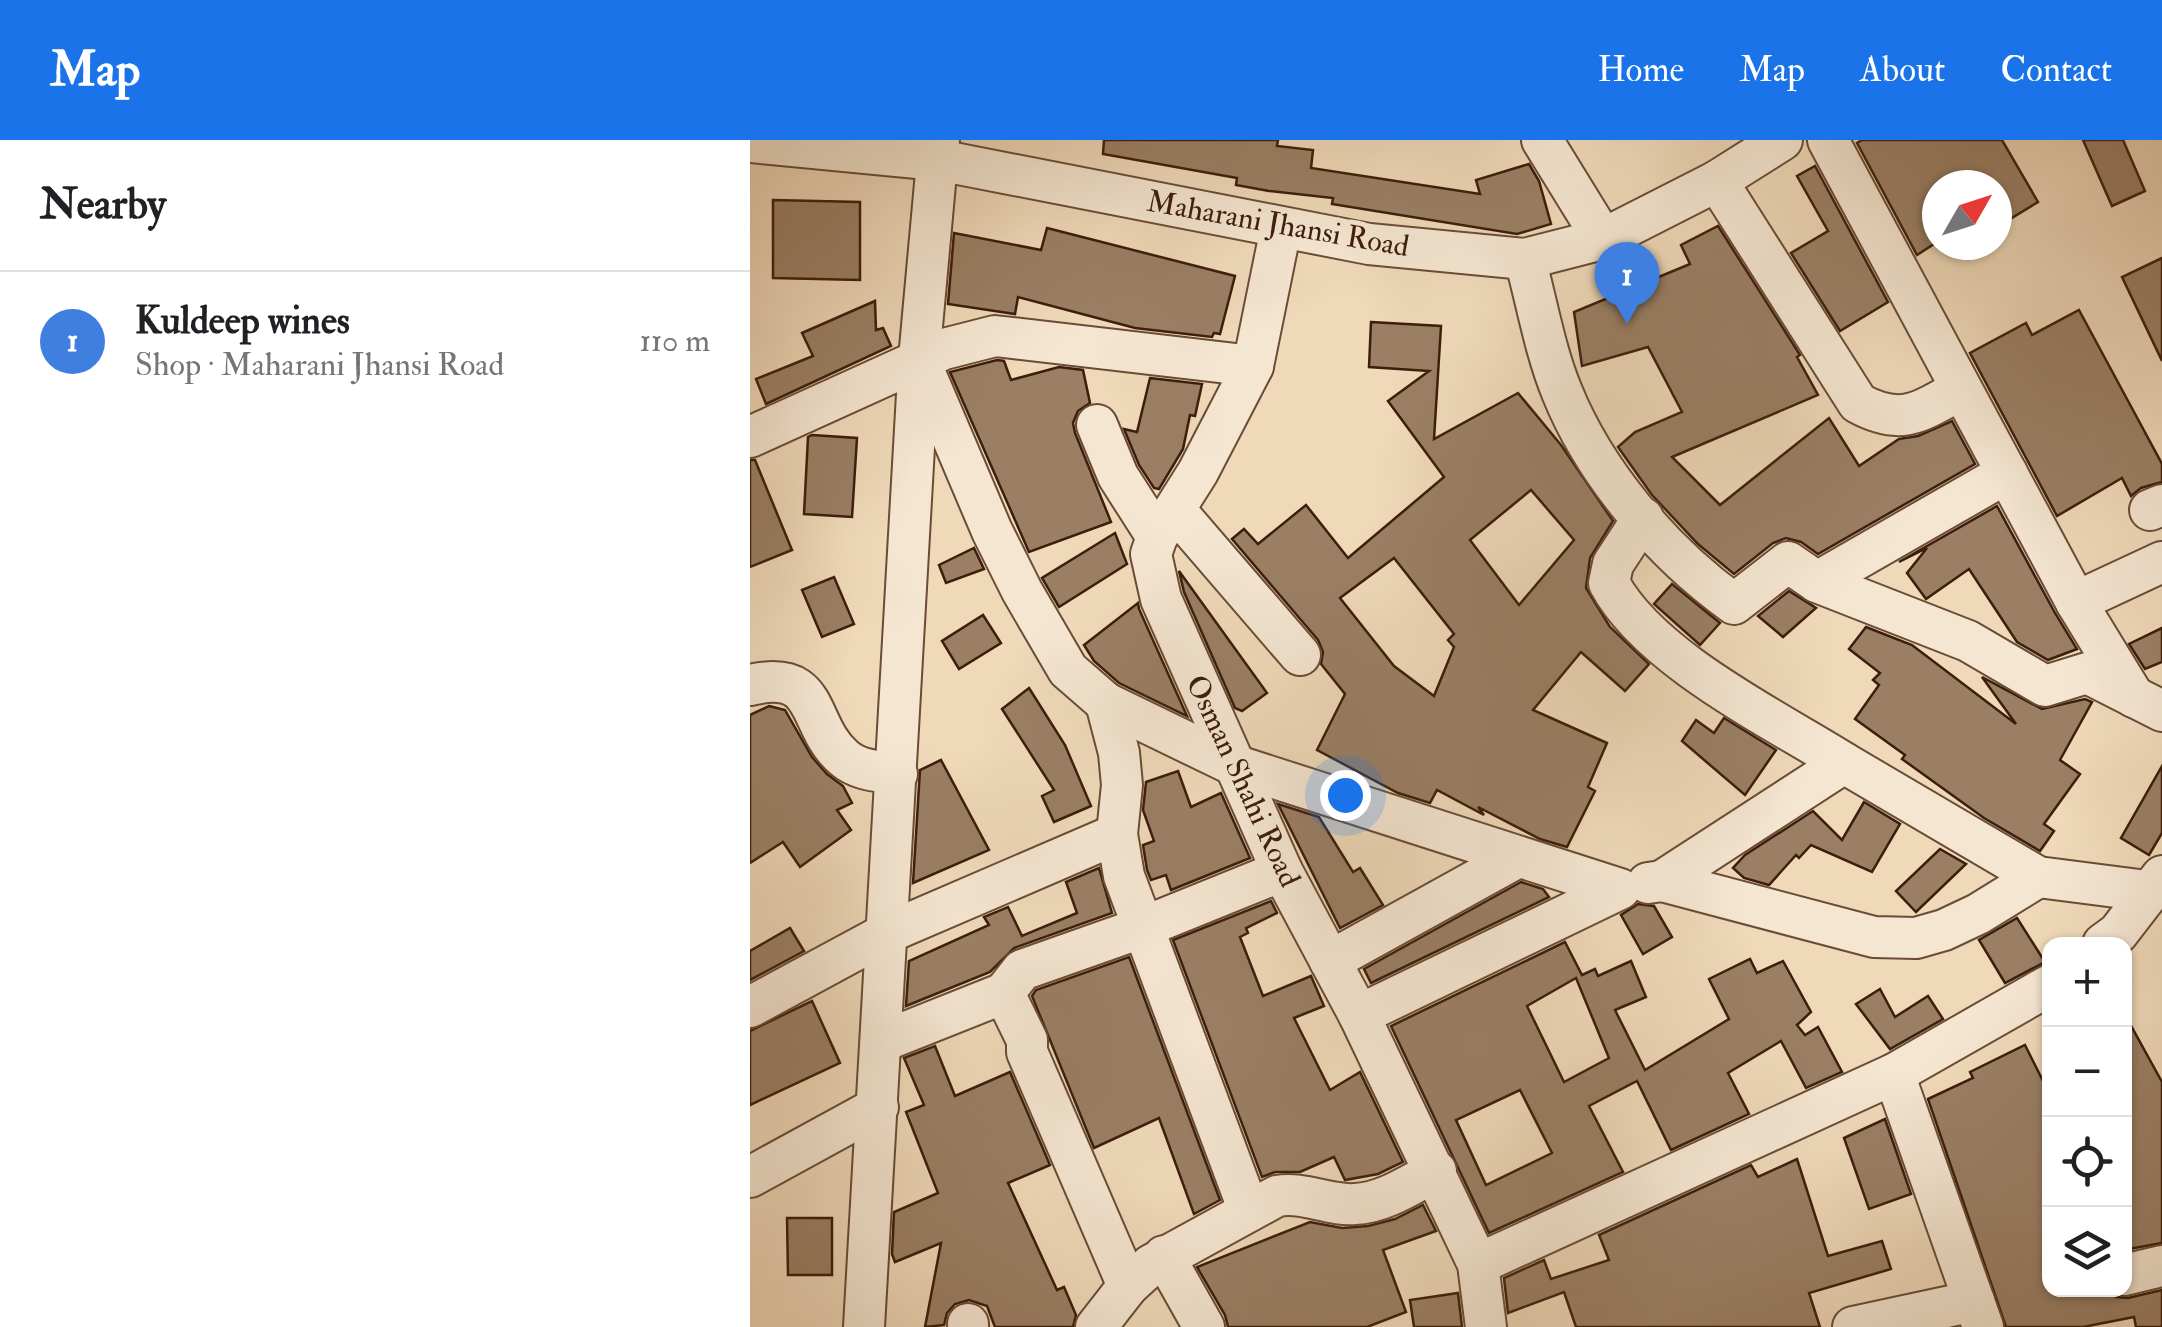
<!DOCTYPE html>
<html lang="en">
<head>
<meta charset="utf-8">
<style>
  body { margin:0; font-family:"IM FELL Double Pica",serif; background:#f6f6f6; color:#202124 }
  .controls { position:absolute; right:30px; bottom:30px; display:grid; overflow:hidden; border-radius:20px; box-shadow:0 2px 8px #0004 }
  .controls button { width:90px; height:90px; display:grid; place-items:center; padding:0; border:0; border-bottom:2px solid #e0e0e0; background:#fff; color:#202124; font:50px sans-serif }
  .compass { position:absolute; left:1172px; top:30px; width:90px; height:90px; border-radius:50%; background:#fff; box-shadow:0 2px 8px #0004; rotate:51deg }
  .you { position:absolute; left:595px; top:655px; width:35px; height:35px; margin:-25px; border:8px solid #fff; border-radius:50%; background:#1a73e8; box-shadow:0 0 0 15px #1a73e833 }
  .badge { display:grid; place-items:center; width:65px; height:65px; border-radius:50%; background:#1a73e8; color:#fff; font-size:32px; font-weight:700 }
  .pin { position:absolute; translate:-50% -82px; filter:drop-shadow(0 2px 5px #0008) }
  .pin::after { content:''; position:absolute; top:52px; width:35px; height:30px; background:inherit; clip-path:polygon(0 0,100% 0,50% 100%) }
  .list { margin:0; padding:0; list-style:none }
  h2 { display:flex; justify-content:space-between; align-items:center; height:130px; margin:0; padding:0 40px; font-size:42px }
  h2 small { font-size:32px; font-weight:400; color:#757577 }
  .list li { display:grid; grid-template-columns:65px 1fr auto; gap:30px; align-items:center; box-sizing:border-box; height:140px; padding:0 40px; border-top:2px solid #e0e0e0 }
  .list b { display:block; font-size:38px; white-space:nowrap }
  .list p { margin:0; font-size:32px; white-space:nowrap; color:#757577 }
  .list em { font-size:32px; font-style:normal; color:#757577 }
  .icon { flex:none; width:55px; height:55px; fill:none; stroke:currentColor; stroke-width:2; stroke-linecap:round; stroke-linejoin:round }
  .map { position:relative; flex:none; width:1412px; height:1187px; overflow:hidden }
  header { display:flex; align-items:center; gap:60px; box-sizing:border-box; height:140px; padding:0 50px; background:#1a73e8; color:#fff }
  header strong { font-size:48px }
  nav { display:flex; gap:55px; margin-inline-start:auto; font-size:35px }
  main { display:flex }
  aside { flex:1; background:#fff }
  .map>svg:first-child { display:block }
  .building { fill:#9a7f65; stroke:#3d1d0b; stroke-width:2.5; fill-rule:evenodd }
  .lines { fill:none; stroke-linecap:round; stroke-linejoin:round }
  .minor-casing { stroke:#6a4c36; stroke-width:44 }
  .minor { stroke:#f5e6d2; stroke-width:40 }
  .labels { text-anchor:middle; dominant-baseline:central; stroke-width:10; stroke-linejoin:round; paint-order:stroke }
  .street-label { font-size:30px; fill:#3d1d0b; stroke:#f5e6d2 }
</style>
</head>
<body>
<header>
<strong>Map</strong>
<nav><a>Home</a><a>Map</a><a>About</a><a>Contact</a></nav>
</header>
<main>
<aside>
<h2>Nearby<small></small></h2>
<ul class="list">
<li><span class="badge" style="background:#3f7fe0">1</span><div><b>Kuldeep wines</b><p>Shop · Maharani Jhansi Road</p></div><em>110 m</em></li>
</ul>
</aside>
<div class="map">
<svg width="1412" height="1187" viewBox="0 0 1412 1187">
  <rect width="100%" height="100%" fill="#efd9b9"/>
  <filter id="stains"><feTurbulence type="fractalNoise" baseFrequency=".002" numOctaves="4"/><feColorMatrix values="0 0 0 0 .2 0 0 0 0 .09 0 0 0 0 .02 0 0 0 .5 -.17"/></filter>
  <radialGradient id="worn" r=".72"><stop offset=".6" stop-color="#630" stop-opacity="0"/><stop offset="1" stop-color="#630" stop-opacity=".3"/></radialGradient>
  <g class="building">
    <polygon points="354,0 528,0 527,6 563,10 561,28 730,54 726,40 779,24 789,41 801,84 767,94 582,64 583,58 519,51 486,45 487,38 353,14"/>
    <polygon points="1112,0 1252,0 1288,62 1247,87 1247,45 1187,45 1187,102 1167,115 1107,3"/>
    <polygon points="1333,0 1373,0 1395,51 1362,66"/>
    <polygon points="1065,26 1138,162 1090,191 1041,113 1078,91 1047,36"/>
    <polygon points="23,60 110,62 110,140 23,138"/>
    <polygon points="968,86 1050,215 1047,217 1068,255 922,317 970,365 1079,278 1109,326 1149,299 1168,296 1202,281 1225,324 1068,414 1051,402 1036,398 1023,403 984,434 948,404 902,355 868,307 885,292 932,272 898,207 832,226 824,172 940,124 931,105"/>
    <polygon points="297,88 485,136 470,194 464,193 462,197 385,188 268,157 265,174 198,164 204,93 291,110"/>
    <polygon points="1412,118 1412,221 1372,137"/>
    <polygon points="125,161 126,190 133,188 141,206 16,264 6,239 63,216 52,193"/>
    <polygon points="1329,170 1412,324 1412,342 1391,348 1381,356 1372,338 1307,376 1220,213 1276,183 1282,195"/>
    <path d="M621,182L691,186L684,299L768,253L811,305L863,381L840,418L836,448L860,487L899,524L875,551L831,512L783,570L857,603L838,647L845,651L817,707L790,699L728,667L734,675L687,650L680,663L648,653L567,610L595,554L571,524L573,512L568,500L482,399L494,389L508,404L556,365L598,418L694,337L638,261L679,231L619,227ZM781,350L824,400L769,465L720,400ZM644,418L704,494L698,500L704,507L684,556L644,526L590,458Z"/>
    <polygon points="247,220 254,221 261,240 309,227 333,230 340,263 328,271 323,283 325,293 361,382 279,412 200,232"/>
    <polygon points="400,238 452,244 445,276 440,275 433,309 409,349 404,348 389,325 374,289 387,292"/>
    <polygon points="62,295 107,298 102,377 54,374 58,297"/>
    <polygon points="0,320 5,320 42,410 0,427"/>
    <polygon points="1247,366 1305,473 1327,509 1298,520 1267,502 1219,429 1176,459 1157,433 1177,408 1149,422"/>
    <polygon points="365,393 377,424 309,467 292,438"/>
    <polygon points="224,408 234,429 196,443 189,425"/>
    <polygon points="429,431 517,553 492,571 485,568 434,452"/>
    <polygon points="84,437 104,484 72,497 52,450"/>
    <polygon points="922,444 970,483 950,505 904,464"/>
    <polygon points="1039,451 1066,468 1033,497 1008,476"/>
    <polygon points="388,463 389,469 437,576 369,543 344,521 334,505"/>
    <polygon points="233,475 251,503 209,529 192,501"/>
    <polygon points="1116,487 1162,505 1266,584 1232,537 1292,569 1335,559 1342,562 1310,620 1330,634 1294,684 1304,691 1290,711 1234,678 1152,619 1155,615 1105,579 1129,545 1123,540 1130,533 1099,509"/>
    <polygon points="1412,488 1412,522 1395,529 1379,504"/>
    <polygon points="279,548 315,605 341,666 304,682 292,656 304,650 252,569"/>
    <polygon points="19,566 35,570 62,617 77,634 93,646 102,663 87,670 101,690 50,727 33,702 0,723 0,575"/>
    <polygon points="974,578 1026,610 995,655 932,601 946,580 964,593"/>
    <polygon points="191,620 239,710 163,743 170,630"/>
    <polygon points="1412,626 1412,693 1399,715 1371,698"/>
    <polygon points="428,631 441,667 471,653 500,718 421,750 416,735 401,740 397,730 393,705 404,701 393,670 396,642"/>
    <polygon points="1114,662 1150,684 1122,732 1061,705 1049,718 1046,715 1019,745 994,738 983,728 995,715 1063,671 1092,700"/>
    <polygon points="528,664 569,677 603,732 610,728 633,765 590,788"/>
    <polygon points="1190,709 1216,724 1166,772 1146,751"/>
    <polygon points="349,728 362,773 264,808 240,832 156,866 159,821 239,785 234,777 258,767 272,796 327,773 316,742"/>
    <polygon points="771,742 793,749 799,757 621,843 614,829"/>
    <polygon points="521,761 527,773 496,788 498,793 490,797 513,856 561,836 574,866 544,878 580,950 610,932 653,1022 628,1034 595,1040 584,1017 550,1032 525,1032 512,1037 423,800"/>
    <polygon points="888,764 904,766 922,797 893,814 871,775"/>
    <polygon points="1267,778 1295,822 1255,843 1229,800"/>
    <polygon points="40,788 54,811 0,840 0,811"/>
    <path d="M815,802L832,835L845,829L848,836L881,821L896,857L865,870L895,930L979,879L959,839L1000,819L1007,833L1033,821L1061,872L1047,885L1055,895L1068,887L1092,932L1056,948L1031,901L978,933L999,974L921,1010L887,941L839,966L873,1032L739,1093L641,886ZM826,838L859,918L814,942L777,866ZM770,950L802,1013L736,1045L706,980Z"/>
    <polygon points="379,817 470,1060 444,1074 409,978 344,1008 282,856 286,850"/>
    <polygon points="1130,849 1145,877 1178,856 1193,879 1140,909 1106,864"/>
    <polygon points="62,861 90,923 0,965 0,891"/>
    <polygon points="1374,873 1412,942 1412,1103 1374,1110"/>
    <polygon points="1275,905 1300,955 1300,1150 1356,1150 1366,1157 1378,1158 1412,1150 1412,1187 1386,1187 1384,1177 1333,1187 1256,1187 1178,959 1223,938 1220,932"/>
    <polygon points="185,906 205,956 260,932 300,1025 258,1043 307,1150 314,1147 326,1175 323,1187 245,1187 237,1166 219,1160 205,1164 197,1173 194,1185 175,1187 191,1103 145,1122 142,1114 144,1072 188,1053 156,972 174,965 154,918"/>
    <polygon points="1135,979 1161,1054 1119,1069 1094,998"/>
    <polygon points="1047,1019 1078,1116 1132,1101 1141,1129 1059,1153 1070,1187 826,1187 814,1152 758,1173 754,1138 794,1120 801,1139 859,1120 849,1095 1001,1025 1008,1037"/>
    <polygon points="673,1065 686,1091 633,1110 656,1172 617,1187 478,1187 475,1175 447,1127 560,1082 592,1088 618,1086 645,1079"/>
    <polygon points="37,1078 82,1078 82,1135 38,1135"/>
    <polygon points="708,1153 712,1187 664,1187 660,1160"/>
  </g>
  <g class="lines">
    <defs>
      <g id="minor">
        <polyline points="792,0 853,99"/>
        <polyline points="1078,0 1326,462 1384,557"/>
        <polyline points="0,2 188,20 619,104 775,119 853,99 967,41 1032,0"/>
        <path d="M967,41L1108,263C1152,287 1170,272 1211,249"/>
        <polyline points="531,88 503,226 448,332 407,397 401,414 411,459 532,731 609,875 728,1124 736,1187"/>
        <path d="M775,119C787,163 795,211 812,252C845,334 913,413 984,464L1038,422L1067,442L1218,501L1295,546L1337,533L1412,571"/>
        <polyline points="169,219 242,391 272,451 318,530 356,563 484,625 870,749 609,875"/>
        <polyline points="347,285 368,336 407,397"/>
        <polyline points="0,297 194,209 245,196 503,226"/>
        <polyline points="425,370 550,515"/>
        <polyline points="1400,370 1412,365"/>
        <path d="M893,378L863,424L859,443C899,518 1022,578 1094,623"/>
        <polyline points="1067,442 1257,333"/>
        <polyline points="1326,462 1412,422"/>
        <path d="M0,545C73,528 55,585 94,618C109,631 129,631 147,634"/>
        <polyline points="356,563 369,613 372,645 367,694 374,736 499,1071"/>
        <polyline points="912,741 1094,623 1288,737 1397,751"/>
        <polyline points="898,743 912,741 1124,797 1166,798 1194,790 1228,774 1288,737"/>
        <polyline points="1353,804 1368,793 1412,736"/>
        <polyline points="580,821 768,717"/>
        <polyline points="254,853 272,830 391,788 532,731"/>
        <polyline points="0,867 137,793 367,694"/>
        <polyline points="131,902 254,853 277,900 277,912 378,1146"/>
        <polyline points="1144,934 1233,1187"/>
        <polyline points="0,1037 128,967"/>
        <polyline points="414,1116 454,1187"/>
        <polyline points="728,1124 1144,934 1300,845"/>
        <polyline points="1374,1135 1412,1126"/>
        <polyline points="218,1184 218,1187"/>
        <polyline points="114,1187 169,219 189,0"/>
        <path d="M346,1187L378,1146L401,1125L527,1056C554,1051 578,1066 605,1064C634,1063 661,1044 686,1031"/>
        <polyline points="1103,1187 1224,1161"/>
      </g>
    </defs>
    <use href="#minor" class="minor-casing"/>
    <use href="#minor" class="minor"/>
  </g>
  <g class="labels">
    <g class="street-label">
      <text transform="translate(528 84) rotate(10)">Maharani Jhansi Road</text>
      <text transform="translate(493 641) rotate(65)">Osman Shahi Road</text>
    </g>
  </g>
  <rect width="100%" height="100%" filter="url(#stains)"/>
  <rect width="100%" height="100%" fill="url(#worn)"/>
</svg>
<div class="controls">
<button>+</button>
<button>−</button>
<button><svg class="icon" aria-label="locate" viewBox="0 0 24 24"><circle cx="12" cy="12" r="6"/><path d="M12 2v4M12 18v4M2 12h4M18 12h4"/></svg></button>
<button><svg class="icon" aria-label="layers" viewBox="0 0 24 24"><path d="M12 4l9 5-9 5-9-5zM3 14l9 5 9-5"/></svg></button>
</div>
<svg class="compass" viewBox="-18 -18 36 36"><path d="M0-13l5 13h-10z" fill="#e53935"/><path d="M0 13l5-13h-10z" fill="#757577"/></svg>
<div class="you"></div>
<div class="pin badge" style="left:877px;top:184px;background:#3f7fe0">1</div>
</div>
</main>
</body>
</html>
